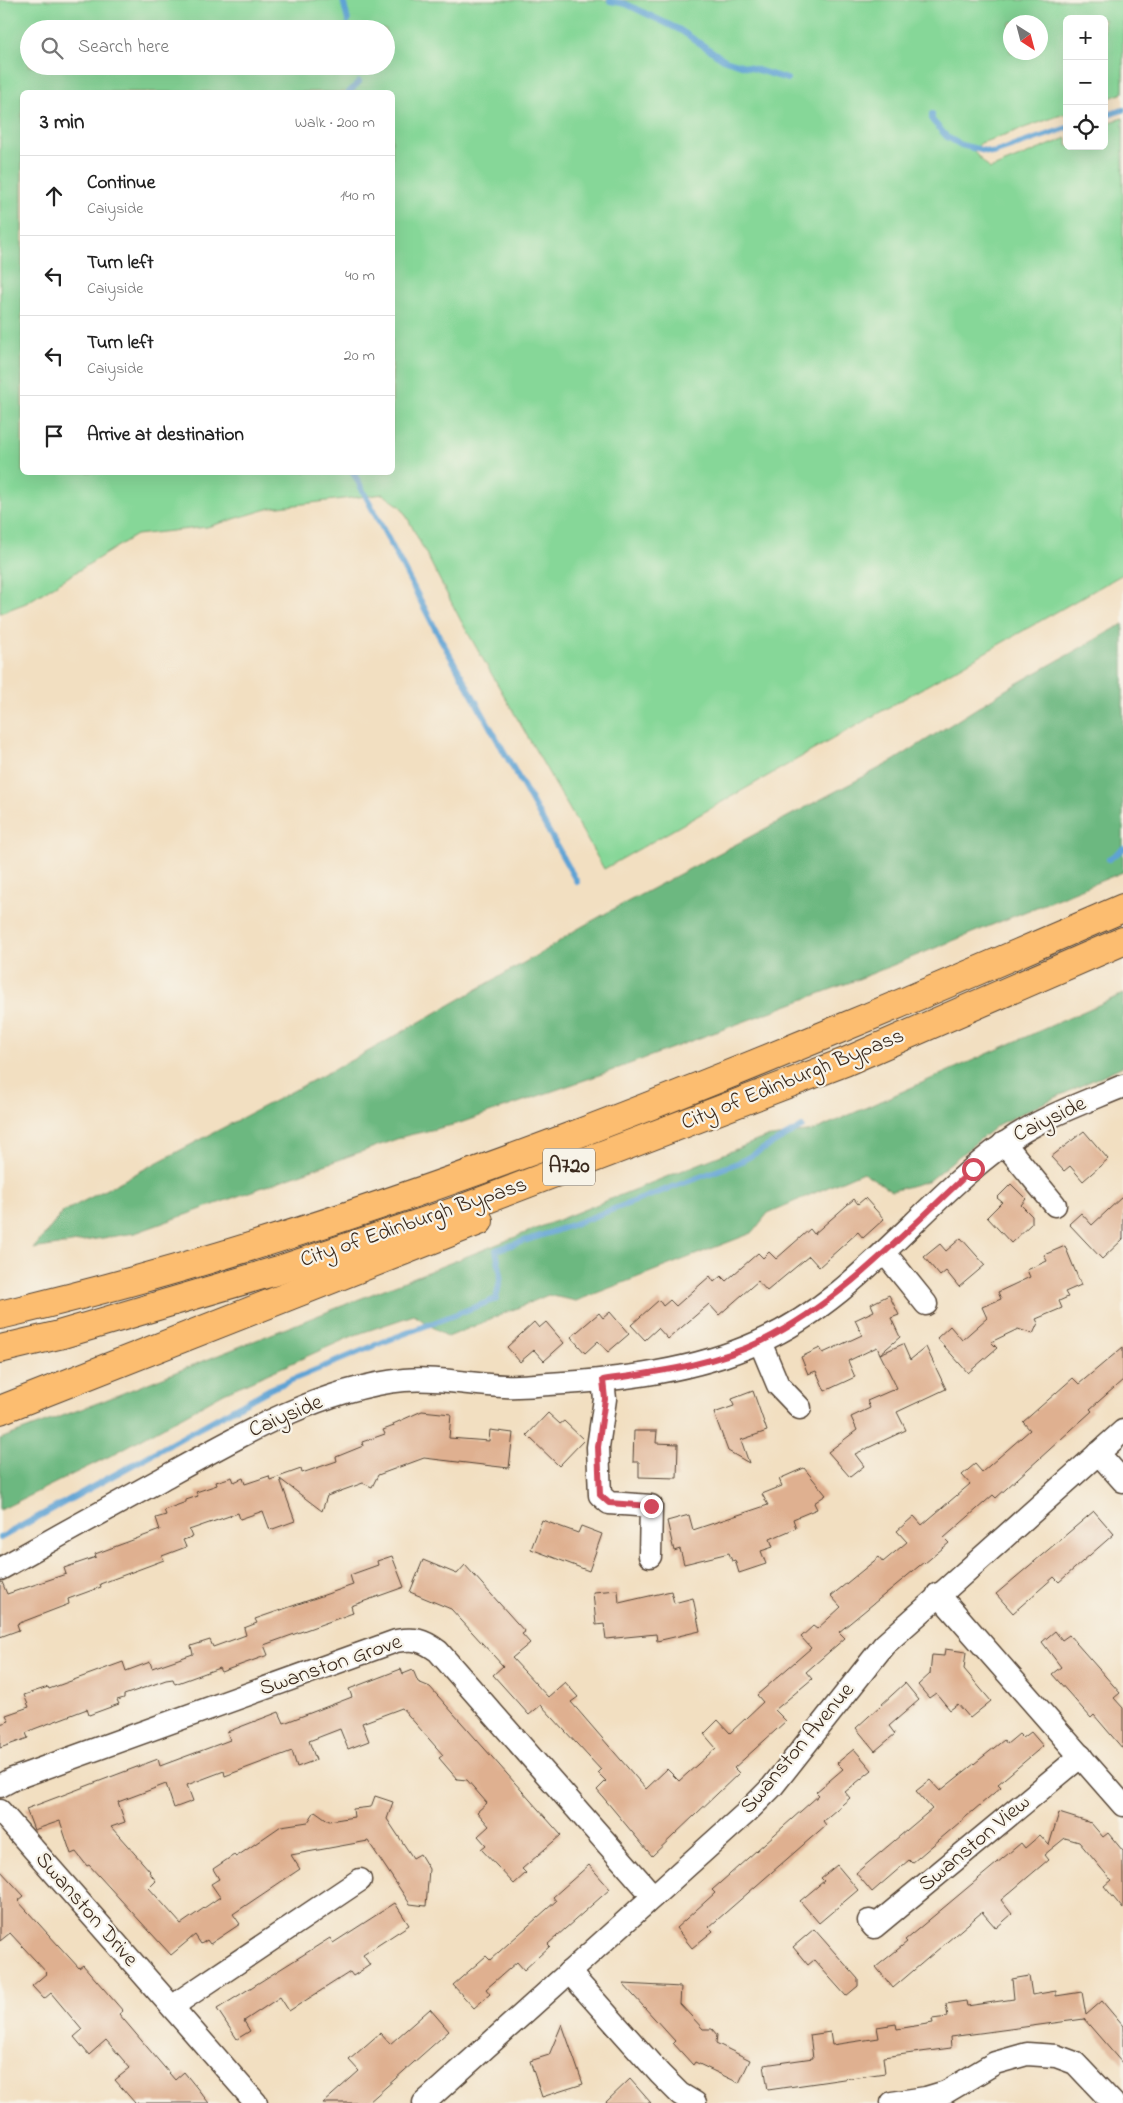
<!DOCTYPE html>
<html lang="en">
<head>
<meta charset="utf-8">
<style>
  body { margin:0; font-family:"Indie Flower",sans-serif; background:#f6f6f6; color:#222 }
  .controls { position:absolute; right:15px; top:15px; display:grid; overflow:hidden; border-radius:8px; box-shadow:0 5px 20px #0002 }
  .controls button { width:45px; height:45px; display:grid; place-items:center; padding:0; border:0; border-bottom:1px solid #e0e0e0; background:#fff; color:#222; font:25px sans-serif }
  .compass { position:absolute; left:1003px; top:15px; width:45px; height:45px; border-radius:50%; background:#fff; box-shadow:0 5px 20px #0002; rotate:144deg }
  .stop { position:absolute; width:15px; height:15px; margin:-11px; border:4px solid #d1495b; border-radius:50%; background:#fff }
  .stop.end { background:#d1495b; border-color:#fff; box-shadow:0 1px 5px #0008 }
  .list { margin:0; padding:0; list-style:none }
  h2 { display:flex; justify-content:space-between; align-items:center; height:65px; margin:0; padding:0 20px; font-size:21px }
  h2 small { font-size:16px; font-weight:400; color:#767676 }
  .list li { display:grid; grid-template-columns:32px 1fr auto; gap:15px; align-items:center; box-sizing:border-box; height:80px; padding:0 20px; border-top:1px solid #e0e0e0 }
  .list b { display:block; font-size:19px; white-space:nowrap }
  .list p { margin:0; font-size:16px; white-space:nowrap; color:#767676 }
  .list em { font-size:16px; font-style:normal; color:#767676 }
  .icon { flex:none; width:28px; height:28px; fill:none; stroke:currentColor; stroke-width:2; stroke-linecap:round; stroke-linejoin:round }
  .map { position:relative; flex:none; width:1123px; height:2103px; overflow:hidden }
  .search { position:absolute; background:#fff; box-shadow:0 5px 20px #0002; left:20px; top:20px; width:375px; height:55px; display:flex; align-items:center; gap:12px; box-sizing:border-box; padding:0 18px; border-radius:28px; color:#767676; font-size:19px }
  .panel { position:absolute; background:#fff; box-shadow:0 5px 20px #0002; left:20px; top:90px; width:375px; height:385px; border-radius:8px }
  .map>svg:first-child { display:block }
  .green { fill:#86d798; stroke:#60805b; fill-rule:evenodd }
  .forest { fill:#6cb880; stroke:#54714f }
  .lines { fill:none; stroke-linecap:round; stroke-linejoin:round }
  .stream { stroke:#5fa3d4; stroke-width:6 }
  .building { fill:#dfb090 }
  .street-casing { stroke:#564536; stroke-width:25 }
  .highway-casing { stroke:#564536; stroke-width:30 }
  .street { stroke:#fff; stroke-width:22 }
  .highway { stroke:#fcbd6f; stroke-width:28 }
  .route { stroke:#d1495b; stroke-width:6 }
  .labels { text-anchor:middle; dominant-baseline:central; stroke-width:4.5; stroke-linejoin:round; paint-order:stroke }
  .shield { fill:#f7f3e8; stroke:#73665b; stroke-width:1 }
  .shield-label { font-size:21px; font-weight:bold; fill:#3b2a1e }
  .street-label { font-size:22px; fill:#3b2a1e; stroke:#f7f3e8 }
</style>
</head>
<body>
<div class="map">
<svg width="1123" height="2103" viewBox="0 0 1123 2103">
  <rect width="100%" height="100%" fill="#f7f3e8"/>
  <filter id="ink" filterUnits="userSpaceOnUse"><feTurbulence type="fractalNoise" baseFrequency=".02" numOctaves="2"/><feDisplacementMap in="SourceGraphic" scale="10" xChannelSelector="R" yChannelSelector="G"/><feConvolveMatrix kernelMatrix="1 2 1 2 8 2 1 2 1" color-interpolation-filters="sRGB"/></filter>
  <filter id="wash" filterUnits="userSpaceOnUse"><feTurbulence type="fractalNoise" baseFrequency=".0096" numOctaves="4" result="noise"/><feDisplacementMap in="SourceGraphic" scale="20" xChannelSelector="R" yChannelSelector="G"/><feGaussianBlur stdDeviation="1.12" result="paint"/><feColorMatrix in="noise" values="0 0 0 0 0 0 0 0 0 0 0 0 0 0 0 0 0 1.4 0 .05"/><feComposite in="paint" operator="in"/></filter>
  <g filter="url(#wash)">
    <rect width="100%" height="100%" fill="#f2dfc1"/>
    <path class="green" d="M0,0H1123V93L1104,100V19H1067V113L981,143L973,151L990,169L1067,138V146H1104V124L1123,118V574L604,869L461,621L408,519L401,507L383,494L271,508L207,527L136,535L26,603L0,613ZM1010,22H1040V52H1010ZM29,29H386V66H29ZM22,92H392V472H22Z"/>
    <g class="forest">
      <polygon points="1123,624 1123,872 856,980 605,1073 457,1124 405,1136 135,1233 33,1249 63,1212 367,1052 548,949 574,931 610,911 893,761 1007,689"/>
      <polygon points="1123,994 1123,1066 999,1124 928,1181 892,1191 863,1172 768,1213 752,1233 576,1301 548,1295 448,1337 414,1315 355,1335 224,1393 110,1456 0,1510 0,1439 103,1401 764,1138 813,1131"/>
    </g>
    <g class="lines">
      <g class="stream">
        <polyline points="343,0 348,21"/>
        <polyline points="610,1 626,4 680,30 725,60 787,79"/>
        <polyline points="349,92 359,82"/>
        <polyline points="932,114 932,120 947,137 961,145 993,153 1067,128"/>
        <polyline points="1104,116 1123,110"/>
        <polyline points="353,472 438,634 577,882"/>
        <polyline points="1109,859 1123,849"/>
        <polyline points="0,1538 270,1389 383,1342 496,1299 501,1275 496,1250 555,1231 740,1162 802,1127"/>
      </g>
    </g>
    <g id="blocks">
      <g class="building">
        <polygon points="1084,1131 1108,1159 1083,1181 1070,1166 1064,1171 1051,1157"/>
        <polygon points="1011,1184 1026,1199 1021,1205 1032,1216 1032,1223 1011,1243 987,1217 1002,1202 997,1198"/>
        <polygon points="1123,1196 1123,1239 1102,1259 1069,1224 1081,1213 1092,1225"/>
        <polygon points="865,1198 884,1219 863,1238 858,1232 819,1267 809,1256 767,1291 758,1281 719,1315 709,1304 668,1339 658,1328 645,1340 631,1325 659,1300 663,1306 670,1300 676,1306 710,1276 714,1282 721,1276 726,1281 758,1253 763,1258 769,1252 776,1259 810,1229 814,1234 854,1199 858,1204"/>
        <polygon points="961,1238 985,1265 959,1287 946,1271 940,1276 924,1257 940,1244 946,1251"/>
        <polygon points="1065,1246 1081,1285 1065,1292 1068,1297 1059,1301 1062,1308 1036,1319 1038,1323 1033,1334 1018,1329 991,1342 997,1348 968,1373 937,1338 950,1326 962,1340 987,1318 982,1307 1001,1299 998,1292 1030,1277 1027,1270 1047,1261 1044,1255"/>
        <polygon points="889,1295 899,1315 891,1318 900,1337 880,1354 877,1347 848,1361 855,1377 825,1391 816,1371 808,1374 801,1357 820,1348 823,1353 862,1335 855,1320 874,1311 871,1304"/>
        <polygon points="610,1312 629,1334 608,1352 598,1341 585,1353 571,1337 599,1313 603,1318"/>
        <polygon points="534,1322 539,1328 546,1322 564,1343 544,1361 534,1350 520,1362 507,1347"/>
        <polygon points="903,1344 910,1360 926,1347 946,1389 897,1412 906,1430 855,1454 864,1466 850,1477 828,1452 857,1430 851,1417 870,1408 867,1401 897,1388 880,1354"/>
        <polygon points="1123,1347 1123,1380 1090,1409 1092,1411 996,1498 993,1495 944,1538 949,1543 925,1563 924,1562 839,1632 845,1638 806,1672 812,1679 775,1710 786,1721 734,1768 739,1773 652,1856 597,1790 606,1781 598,1773 601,1770 541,1705 529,1715 493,1675 503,1666 451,1609 410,1592 423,1560 457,1574 465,1565 525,1632 522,1634 530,1643 512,1658 548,1697 565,1682 578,1697 571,1702 646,1789 667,1769 679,1781 716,1748 704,1734 718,1720 730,1733 763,1702 757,1695 811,1648 801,1637 813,1626 817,1629 841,1607 831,1596 879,1557 883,1562 907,1542 897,1531 914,1516 922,1525 970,1484 962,1475 975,1464 982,1472 1030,1430 1023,1422 1073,1378 1079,1384"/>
        <polygon points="753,1391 767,1431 741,1440 749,1463 728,1451 714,1413 734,1406 732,1399"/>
        <polygon points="422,1411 451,1414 449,1438 489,1441 490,1430 513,1433 509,1468 424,1458 378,1475 372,1487 363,1483 327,1496 322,1511 280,1479 295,1521 270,1530 263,1511 240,1519 238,1513 189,1530 192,1537 183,1540 186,1547 162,1556 164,1560 100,1584 101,1587 68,1599 69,1604 17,1624 19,1630 0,1637 0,1583 2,1582 7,1594 66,1574 64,1568 96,1557 95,1554 160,1530 156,1518 166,1515 164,1510 186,1502 186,1500 198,1496 196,1492 217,1485 216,1482 232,1477 234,1482 243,1478 245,1484 269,1476 270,1480 301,1469 302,1473 337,1461 336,1457 363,1446 362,1442 385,1434 383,1430 394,1426 393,1424"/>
        <polygon points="548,1413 560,1424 564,1421 584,1440 559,1466 527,1435"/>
        <polygon points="634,1431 657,1431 656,1443 678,1444 677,1478 639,1477 639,1462 633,1462"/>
        <polygon points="804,1468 826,1495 814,1503 817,1509 793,1519 796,1528 770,1539 773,1547 761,1551 766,1564 739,1573 735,1560 732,1561 729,1553 684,1564 680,1549 674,1551 667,1521 689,1515 693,1530 768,1505 762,1494 782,1486 779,1479"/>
        <polygon points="1094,1511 1114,1534 1059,1582 1054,1577 1013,1613 996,1594"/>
        <polygon points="542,1520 578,1533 581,1526 602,1534 589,1571 531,1549"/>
        <polygon points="392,1556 404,1587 351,1606 353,1613 264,1645 268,1655 221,1672 219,1668 175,1684 173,1679 166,1680 124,1695 124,1698 117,1700 119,1704 89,1715 87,1709 34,1729 26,1733 28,1738 0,1748 0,1724 9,1721 6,1715 29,1707 24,1695 48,1687 49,1689 123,1662 126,1671 150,1662 152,1668 193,1654 191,1646 210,1640 213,1647 246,1635 244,1628 257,1623 255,1619 353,1585 350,1575 378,1565 377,1561"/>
        <polygon points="618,1590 619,1603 671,1591 674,1603 693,1598 700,1631 657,1641 656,1634 606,1639 604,1624 596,1625 593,1592"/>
        <polygon points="1055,1631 1062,1640 1069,1635 1120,1693 1114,1698 1123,1708 1123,1749 1094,1715 1091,1718 1052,1674 1061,1667 1042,1642"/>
        <polygon points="945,1649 966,1652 964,1669 991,1701 970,1718 958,1704 950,1710 936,1693 929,1698 918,1685 930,1674 932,1655 944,1656"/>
        <polygon points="401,1669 403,1674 413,1670 418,1682 430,1687 561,1835 522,1869 526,1873 514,1884 481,1849 486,1845 478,1836 489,1826 477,1812 487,1803 467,1780 457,1779 439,1758 443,1755 402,1708 362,1723 369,1741 348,1749 340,1729 309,1741 316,1760 297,1767 292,1751 225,1776 224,1771 187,1785 193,1801 174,1808 166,1784 118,1802 125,1822 111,1827 150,1871 149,1872 156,1881 149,1888 181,1924 220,1897 211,1884 219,1879 213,1869 234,1855 236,1857 281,1826 308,1822 315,1811 329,1821 354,1817 353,1809 371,1807 375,1796 393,1802 387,1819 413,1858 420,1854 429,1869 426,1906 410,1904 368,1841 291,1855 300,1869 233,1914 240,1924 210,1944 207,1940 201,1944 195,1935 171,1955 89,1865 87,1866 76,1852 71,1854 60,1821 34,1830 26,1809 158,1759 160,1766 230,1740 227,1732 279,1712 284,1723 352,1697 349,1689"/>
        <polygon points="905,1683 919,1700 889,1726 895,1734 875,1751 856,1728"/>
        <polygon points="1031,1732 1043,1746 998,1784 1001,1787 912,1863 909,1860 872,1892 856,1873 932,1809 916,1791 930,1780 940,1791 1004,1740 1007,1744 1019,1734 1023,1738"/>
        <polygon points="854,1749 872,1770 845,1792 850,1798 823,1821 826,1825 709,1927 713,1931 692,1948 676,1928 715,1893 712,1890 819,1795 816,1792 843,1769 837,1763"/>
        <polygon points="1059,1813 1091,1823 1103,1837 1108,1833 1123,1851 1123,1909 1104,1886 1111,1880 1079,1842 1065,1838 1044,1855 1048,1860 1001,1900 1012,1914 996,1928 982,1912 893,1988 876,1967 907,1942 905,1940 1021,1843 1025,1848 1040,1835 1049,1845"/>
        <polygon points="589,1865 610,1889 548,1944 550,1946 524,1970 517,1962 486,1989 490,1994 474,2008 453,1985 486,1956 490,1960 556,1901 553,1897"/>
        <polygon points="837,1865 858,1890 819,1923 800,1901 824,1881 821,1878"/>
        <polygon points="0,1870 24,1896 18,1901 79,1968 83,1965 123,2011 119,2014 175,2080 184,2072 209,2103 135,2103 115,2080 130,2068 106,2040 89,2055 74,2037 82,2030 51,1993 44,1999 32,1986 47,1973 10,1933 0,1941"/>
        <polygon points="395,1903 409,1925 363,1955 370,1965 353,1976 350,1972 289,2011 280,1997 244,2021 250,2031 237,2039 217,2009 330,1938 333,1943"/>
        <polygon points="814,1929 858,1979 858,1986 846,1996 814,1960 808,1965 793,1947"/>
        <polygon points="1029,1976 1032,1995 1056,1991 1056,1996 1082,1992 1086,2015 1102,2001 1123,2026 1123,2064 1084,2019 950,2037 951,2048 883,2057 885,2073 768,2090 764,2065 813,2058 810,2035 830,2032 832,2045 879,2038 877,2027 896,2024 897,2029 933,2023 932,2019 948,2017 946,2004 966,2001 967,2006 1014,1999 1012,1979"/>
        <polygon points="623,1984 681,1987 680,2004 703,2029 712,2029 717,2035 716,2043 750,2060 739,2083 695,2062 693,2065 673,2043 675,2041"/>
        <polygon points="430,2009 449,2031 368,2103 323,2103 359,2071 349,2060 380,2033 390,2044"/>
        <polygon points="562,2024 583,2084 542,2097 530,2061 549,2055"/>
        <polygon points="630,2079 651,2103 605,2103"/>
      </g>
    </g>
  </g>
  <g filter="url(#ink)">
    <use href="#blocks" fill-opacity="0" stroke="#564536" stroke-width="1"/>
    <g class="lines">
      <defs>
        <g id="street">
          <polyline points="1004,1143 1055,1205"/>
          <polyline points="884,1252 926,1304"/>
          <polyline points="760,1342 778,1385 800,1408"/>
          <polyline points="603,1380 605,1399 598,1447 600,1495 609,1503 651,1506 650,1556"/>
          <polyline points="1098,1453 1123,1481"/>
          <path d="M0,1569C53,1539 107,1509 160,1480C233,1439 320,1388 404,1380C439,1377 471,1385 505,1386C520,1387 535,1385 549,1384C619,1380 695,1371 759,1342C857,1299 919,1205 1004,1144C1039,1118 1083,1103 1123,1086"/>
          <polyline points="938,1594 1123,1805"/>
          <path d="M0,1786L13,1779L396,1641C415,1638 423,1640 438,1651L653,1896"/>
          <polyline points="0,1811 256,2103"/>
          <polyline points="869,1921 874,1927 1081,1756"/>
          <polyline points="569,1972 660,2074 680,2094 695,2103"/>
          <polyline points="173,2008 183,1999 360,1880"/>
          <polyline points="424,2103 747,1812 772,1787 884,1645 1123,1431"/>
          <polyline points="892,2103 926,2098 946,2092 995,2063 1027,2054 1056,2056 1075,2063 1113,2103"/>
        </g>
        <g id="highway">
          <path d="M0,1315C388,1224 758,1066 1123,908"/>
          <polyline points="0,1349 59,1335 279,1270 453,1212 845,1062 1123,941"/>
          <polyline points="0,1410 479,1221"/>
        </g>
      </defs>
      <use href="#street" class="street-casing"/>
      <use href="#highway" class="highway-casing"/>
      <use href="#street" class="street"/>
      <use href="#highway" class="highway"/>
    </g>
  </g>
  <g class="lines" filter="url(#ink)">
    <path class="route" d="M651,1506L609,1503L600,1495L598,1447L605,1399L603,1380C656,1372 713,1365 762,1341C843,1301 907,1230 973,1169"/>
  </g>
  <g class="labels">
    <rect class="shield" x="543" y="1148.5" width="52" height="37" rx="4"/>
    <g class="shield-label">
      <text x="569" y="1167">A720</text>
    </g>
    <g class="street-label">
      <text transform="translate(793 1080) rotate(-22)">City of Edinburgh Bypass</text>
      <text transform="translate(1050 1120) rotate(-26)">Caiyside</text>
      <text transform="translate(414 1223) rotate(-19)">City of Edinburgh Bypass</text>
      <text transform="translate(286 1417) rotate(-23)">Caiyside</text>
      <text transform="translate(331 1666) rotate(-19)">Swanston Grove</text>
      <text transform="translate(798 1749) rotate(-50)">Swanston Avenue</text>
      <text transform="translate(975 1844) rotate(-40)">Swanston View</text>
      <text transform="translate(86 1910) rotate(49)">Swanston Drive</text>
    </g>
  </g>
</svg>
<div class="controls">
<button>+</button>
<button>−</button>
<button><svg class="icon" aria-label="locate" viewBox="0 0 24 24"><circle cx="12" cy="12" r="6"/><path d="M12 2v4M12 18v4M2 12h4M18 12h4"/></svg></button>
</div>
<svg class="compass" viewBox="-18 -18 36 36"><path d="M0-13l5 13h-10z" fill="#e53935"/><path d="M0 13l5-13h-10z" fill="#767676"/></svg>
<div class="stop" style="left:973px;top:1169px"></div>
<div class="stop end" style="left:651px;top:1506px"></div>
<div class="search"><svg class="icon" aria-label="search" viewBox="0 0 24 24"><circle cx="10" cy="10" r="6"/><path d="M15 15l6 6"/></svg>Search here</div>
<section class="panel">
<h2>3 min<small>Walk · 200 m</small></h2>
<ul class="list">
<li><svg class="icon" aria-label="ahead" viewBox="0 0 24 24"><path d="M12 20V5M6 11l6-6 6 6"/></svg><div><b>Continue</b><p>Caiyside</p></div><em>140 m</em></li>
<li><svg class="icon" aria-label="left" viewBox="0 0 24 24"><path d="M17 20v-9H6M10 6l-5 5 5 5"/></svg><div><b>Turn left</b><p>Caiyside</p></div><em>40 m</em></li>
<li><svg class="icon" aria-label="left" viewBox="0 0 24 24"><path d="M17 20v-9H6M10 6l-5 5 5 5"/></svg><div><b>Turn left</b><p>Caiyside</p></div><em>20 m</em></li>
<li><svg class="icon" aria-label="arrive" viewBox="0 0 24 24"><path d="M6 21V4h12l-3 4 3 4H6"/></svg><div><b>Arrive at destination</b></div></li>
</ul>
</section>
</div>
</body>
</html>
